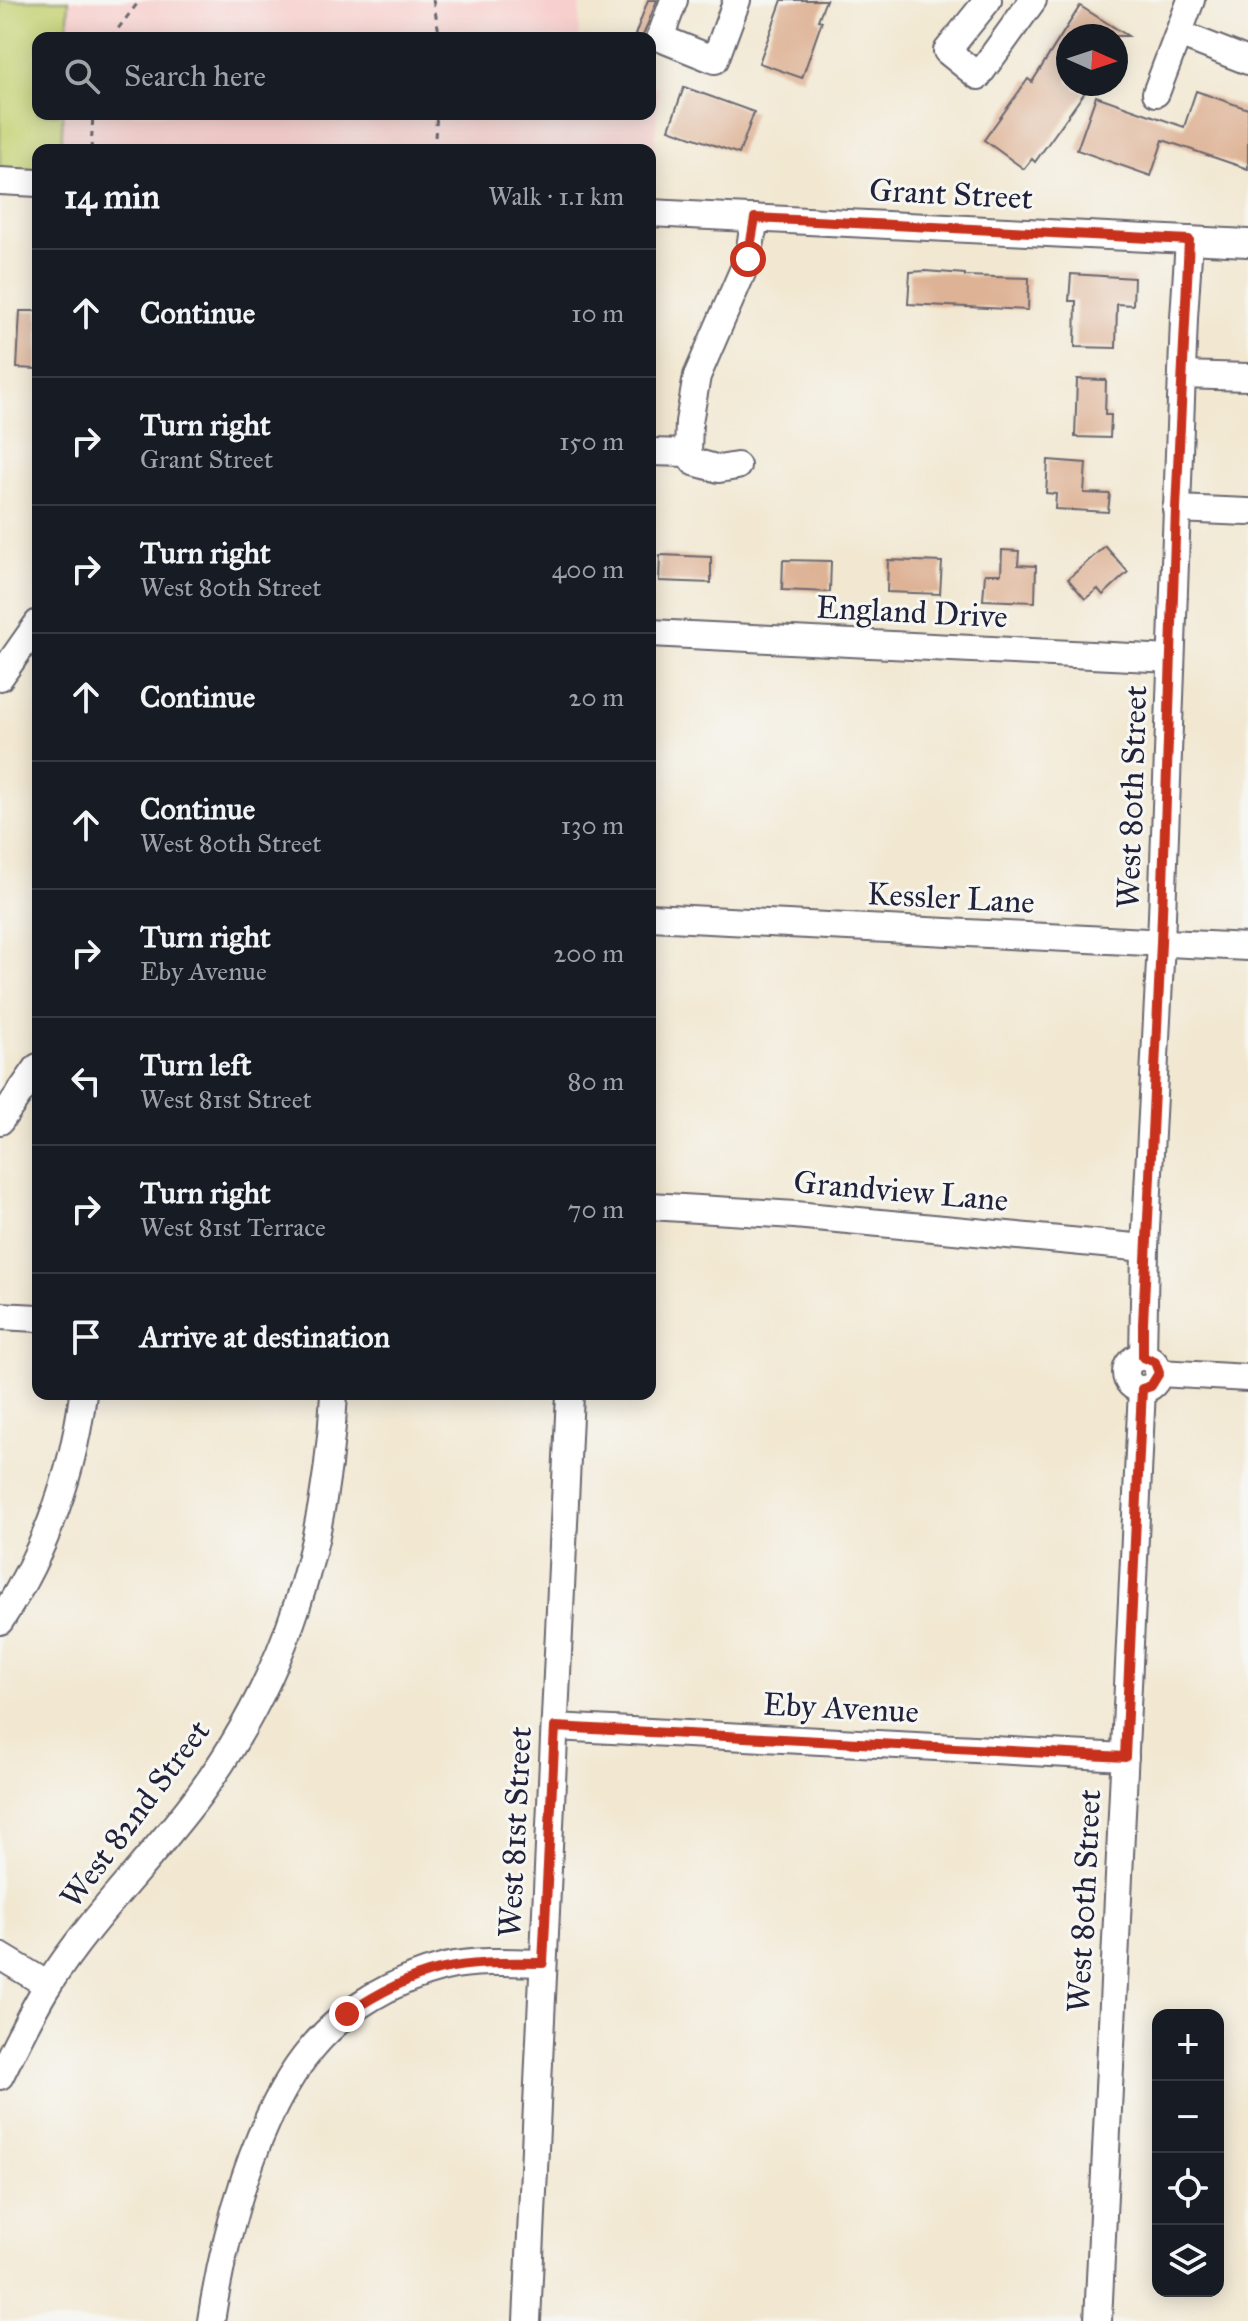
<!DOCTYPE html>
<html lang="en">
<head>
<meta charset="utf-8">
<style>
  body { margin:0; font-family:"IM FELL Great Primer",serif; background:#242831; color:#f1f3f6 }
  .controls { position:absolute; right:24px; bottom:24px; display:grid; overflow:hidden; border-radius:16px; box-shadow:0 4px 20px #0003 }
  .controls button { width:72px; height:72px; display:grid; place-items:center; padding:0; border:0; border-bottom:2px solid #363941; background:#171b24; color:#f1f3f6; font:40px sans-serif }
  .compass { position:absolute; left:1056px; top:24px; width:72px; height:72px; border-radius:50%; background:#171b24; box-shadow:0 4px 20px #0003; rotate:93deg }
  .stop { position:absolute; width:24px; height:24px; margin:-18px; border:6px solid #c8321e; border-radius:50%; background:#fff }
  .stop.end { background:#c8321e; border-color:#fff; box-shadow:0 2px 8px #0008 }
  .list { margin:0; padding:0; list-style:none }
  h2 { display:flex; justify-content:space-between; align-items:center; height:104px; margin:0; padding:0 32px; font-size:34px }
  h2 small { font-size:26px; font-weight:400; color:#9ea1a6 }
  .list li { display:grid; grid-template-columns:52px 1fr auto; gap:24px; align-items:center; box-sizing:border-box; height:128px; padding:0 32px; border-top:2px solid #363941 }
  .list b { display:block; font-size:30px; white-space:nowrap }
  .list p { margin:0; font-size:26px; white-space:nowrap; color:#9ea1a6 }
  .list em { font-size:26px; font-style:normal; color:#9ea1a6 }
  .icon { flex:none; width:44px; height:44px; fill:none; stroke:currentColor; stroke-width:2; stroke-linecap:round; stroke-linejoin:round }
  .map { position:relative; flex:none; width:1248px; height:2321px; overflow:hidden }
  .search { position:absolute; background:#171b24; box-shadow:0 4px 20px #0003; left:32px; top:32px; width:624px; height:88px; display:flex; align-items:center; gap:20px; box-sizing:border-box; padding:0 28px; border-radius:16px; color:#9ea1a6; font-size:30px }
  .panel { position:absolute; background:#171b24; box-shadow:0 4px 20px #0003; left:32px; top:144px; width:624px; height:1256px; border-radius:16px }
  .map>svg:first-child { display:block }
  .built { fill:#f7d0ce }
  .green { fill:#c5d274; stroke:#747a58; stroke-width:2 }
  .building { fill:#deb295 }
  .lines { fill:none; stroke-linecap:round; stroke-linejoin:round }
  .minor-casing { stroke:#6b6770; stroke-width:30 }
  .path { stroke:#6b6770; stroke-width:3; stroke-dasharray:6 6; stroke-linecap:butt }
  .minor { stroke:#fff; stroke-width:26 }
  .route { stroke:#c8321e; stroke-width:10 }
  .labels { text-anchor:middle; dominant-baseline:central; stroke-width:6; stroke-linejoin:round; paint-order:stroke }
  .street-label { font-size:32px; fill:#22223b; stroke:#f6f6f2 }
</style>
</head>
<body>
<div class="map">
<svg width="1248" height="2321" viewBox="0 0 1248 2321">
  <rect width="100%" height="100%" fill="#f6f6f2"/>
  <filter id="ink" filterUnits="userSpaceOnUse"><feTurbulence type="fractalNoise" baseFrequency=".0125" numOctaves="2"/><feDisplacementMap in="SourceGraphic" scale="16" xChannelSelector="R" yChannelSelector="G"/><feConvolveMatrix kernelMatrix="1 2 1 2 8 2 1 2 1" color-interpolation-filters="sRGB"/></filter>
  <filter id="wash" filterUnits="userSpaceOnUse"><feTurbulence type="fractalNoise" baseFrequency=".006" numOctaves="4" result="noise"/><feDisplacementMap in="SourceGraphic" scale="32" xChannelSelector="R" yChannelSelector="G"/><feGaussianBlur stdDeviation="1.8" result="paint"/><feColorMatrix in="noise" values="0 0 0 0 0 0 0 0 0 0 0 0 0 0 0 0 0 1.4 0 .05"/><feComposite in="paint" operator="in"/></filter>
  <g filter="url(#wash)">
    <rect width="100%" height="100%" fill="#f2e8d2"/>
    <g class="built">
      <polygon points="69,0 580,0 579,38 67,38"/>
      <polygon points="650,87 658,87 653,191 650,191 650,150 61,150 63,114 650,114"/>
    </g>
    <polygon class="green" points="0,0 69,0 67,38 38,38 38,114 63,114 61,150 38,150 38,171 0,169"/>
    <g id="blocks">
      <g class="building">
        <polygon points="648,0 657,0 642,38 635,35"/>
        <polygon points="782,0 826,0 818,20 822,21 802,78 759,63"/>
        <polygon points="1080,6 1128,36 1068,36 1068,84 1077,84 1074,88 1085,92 1035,162 1032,159 1024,169 984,140 1028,79 1032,82"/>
        <polygon points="684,87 754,112 739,154 669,129"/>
        <polygon points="1196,91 1248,109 1248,169 1163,140 1151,176 1077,150 1096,96 1184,127"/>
        <polygon points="925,271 965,274 965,276 1029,278 1028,310 908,304 910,272"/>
        <polygon points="1071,274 1134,278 1133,305 1117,304 1116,348 1075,347 1076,301 1069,301"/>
        <polygon points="20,311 38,311 38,369 17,368"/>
        <polygon points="1077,379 1106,380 1105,415 1111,415 1110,438 1075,437"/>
        <polygon points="1048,460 1086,463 1084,493 1110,494 1108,512 1055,509 1056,494 1046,493"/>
        <polygon points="1105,546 1128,572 1103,595 1098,589 1085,599 1068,579"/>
        <polygon points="1002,550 1019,551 1018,565 1036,566 1035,602 983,600 985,574 1001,574"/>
        <polygon points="660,555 711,557 711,583 659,581"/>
        <polygon points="783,560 831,561 830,592 782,590"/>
        <polygon points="888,560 942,562 940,594 887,592"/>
      </g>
    </g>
  </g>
  <g filter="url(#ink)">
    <use href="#blocks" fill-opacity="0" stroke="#6b6770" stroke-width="2"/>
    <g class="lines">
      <defs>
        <g id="minor">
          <polyline points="674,0 660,38 715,60 737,0"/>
          <polyline points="988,0 947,51 978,76 1033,0"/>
          <polyline points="1179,34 1248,61"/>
          <polyline points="1156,93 1191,0"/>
          <polyline points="0,181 38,183"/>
          <polyline points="650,213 1248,243"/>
          <polyline points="1182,375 1248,377"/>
          <polyline points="650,452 688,453"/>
          <polyline points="737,466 719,469 694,462 688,453 689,422 697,376 748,259 755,218"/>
          <polyline points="1176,509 1248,512"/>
          <polyline points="650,633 1171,659"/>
          <polyline points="0,677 38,623"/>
          <polyline points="650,917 1248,947"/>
          <polyline points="0,1121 38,1067"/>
          <polyline points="650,1206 795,1215 1145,1248"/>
          <polyline points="0,1316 38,1318"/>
          <circle cx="1142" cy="1373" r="16"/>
          <polyline points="1143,1357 1145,1248 1161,943 1184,318 1189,240"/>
          <polyline points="1159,1373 1248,1378"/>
          <path d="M0,1621C45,1552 73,1475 83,1394"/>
          <polyline points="555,1727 1125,1757"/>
          <polyline points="0,1956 48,1985"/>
          <path d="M0,2076C15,2046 30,2014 48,1985C91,1917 151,1860 199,1795C288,1674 327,1542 334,1394"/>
          <path d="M211,2321C224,2236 255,2115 312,2048C346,2007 394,1980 445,1967C476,1960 511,1962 543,1963"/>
          <polyline points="527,2321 570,1394"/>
          <polyline points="1098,2321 1142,1389"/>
        </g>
      </defs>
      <use href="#minor" class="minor-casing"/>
      <g class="path">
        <polyline points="433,0 440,38"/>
        <polyline points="111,38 140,0"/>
        <polyline points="435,137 437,114"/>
        <polyline points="91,150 93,114"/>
      </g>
      <use href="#minor" class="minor"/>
    </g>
  </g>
  <g class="lines" filter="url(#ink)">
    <path class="route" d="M347,2014C417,1966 459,1961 543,1963L555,1727L1125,1757L1142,1389L1151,1386L1159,1373L1155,1362L1143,1357V1324L1161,943L1176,509L1189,240L755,218L748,259"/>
  </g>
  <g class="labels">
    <g class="street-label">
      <text transform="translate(951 194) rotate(3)">Grant Street</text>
      <text transform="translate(912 612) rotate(3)">England Drive</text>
      <text transform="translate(1132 797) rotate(-88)">West 80th Street</text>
      <text transform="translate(951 898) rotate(3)">Kessler Lane</text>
      <text transform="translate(901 1191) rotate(5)">Grandview Lane</text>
      <text transform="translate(841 1708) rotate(3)">Eby Avenue</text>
      <text transform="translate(135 1814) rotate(-53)">West 82nd Street</text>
      <text transform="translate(515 1832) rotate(-87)">West 81st Street</text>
      <text transform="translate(1084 1901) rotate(-87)">West 80th Street</text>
    </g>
  </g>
</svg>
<div class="controls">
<button>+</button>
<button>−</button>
<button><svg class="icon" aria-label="locate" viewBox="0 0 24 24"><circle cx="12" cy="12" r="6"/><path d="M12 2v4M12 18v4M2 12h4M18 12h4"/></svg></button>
<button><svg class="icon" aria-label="layers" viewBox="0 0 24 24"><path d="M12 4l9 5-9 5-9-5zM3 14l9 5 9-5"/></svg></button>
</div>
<svg class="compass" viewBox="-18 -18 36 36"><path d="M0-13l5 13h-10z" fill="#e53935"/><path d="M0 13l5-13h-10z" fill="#9ea1a6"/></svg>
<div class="stop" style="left:748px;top:259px"></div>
<div class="stop end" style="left:347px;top:2014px"></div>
<div class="search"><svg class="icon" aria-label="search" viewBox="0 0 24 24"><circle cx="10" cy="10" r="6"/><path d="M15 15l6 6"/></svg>Search here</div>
<section class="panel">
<h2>14 min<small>Walk · 1.1 km</small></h2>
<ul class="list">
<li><svg class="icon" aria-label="ahead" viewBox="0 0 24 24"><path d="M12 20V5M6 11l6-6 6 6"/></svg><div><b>Continue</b></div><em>10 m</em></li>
<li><svg class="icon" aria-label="right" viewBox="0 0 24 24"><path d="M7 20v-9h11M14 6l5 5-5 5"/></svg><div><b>Turn right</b><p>Grant Street</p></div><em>150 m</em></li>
<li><svg class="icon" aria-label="right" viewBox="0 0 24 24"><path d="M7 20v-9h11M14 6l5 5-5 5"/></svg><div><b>Turn right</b><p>West 80th Street</p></div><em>400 m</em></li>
<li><svg class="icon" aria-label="ahead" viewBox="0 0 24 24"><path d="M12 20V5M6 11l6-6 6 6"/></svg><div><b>Continue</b></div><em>20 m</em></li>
<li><svg class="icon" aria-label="ahead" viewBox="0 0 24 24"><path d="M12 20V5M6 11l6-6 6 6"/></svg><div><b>Continue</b><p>West 80th Street</p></div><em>130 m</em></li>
<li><svg class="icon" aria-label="right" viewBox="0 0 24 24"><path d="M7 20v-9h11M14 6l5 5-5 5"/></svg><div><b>Turn right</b><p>Eby Avenue</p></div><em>200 m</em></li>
<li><svg class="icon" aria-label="left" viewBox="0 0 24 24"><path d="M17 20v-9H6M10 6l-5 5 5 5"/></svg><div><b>Turn left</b><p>West 81st Street</p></div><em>80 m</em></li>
<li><svg class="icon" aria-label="right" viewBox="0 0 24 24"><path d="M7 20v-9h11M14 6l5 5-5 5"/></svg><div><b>Turn right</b><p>West 81st Terrace</p></div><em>70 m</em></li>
<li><svg class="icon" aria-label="arrive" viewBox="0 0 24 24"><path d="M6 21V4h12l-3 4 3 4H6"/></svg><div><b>Arrive at destination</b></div></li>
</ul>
</section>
</div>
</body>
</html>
